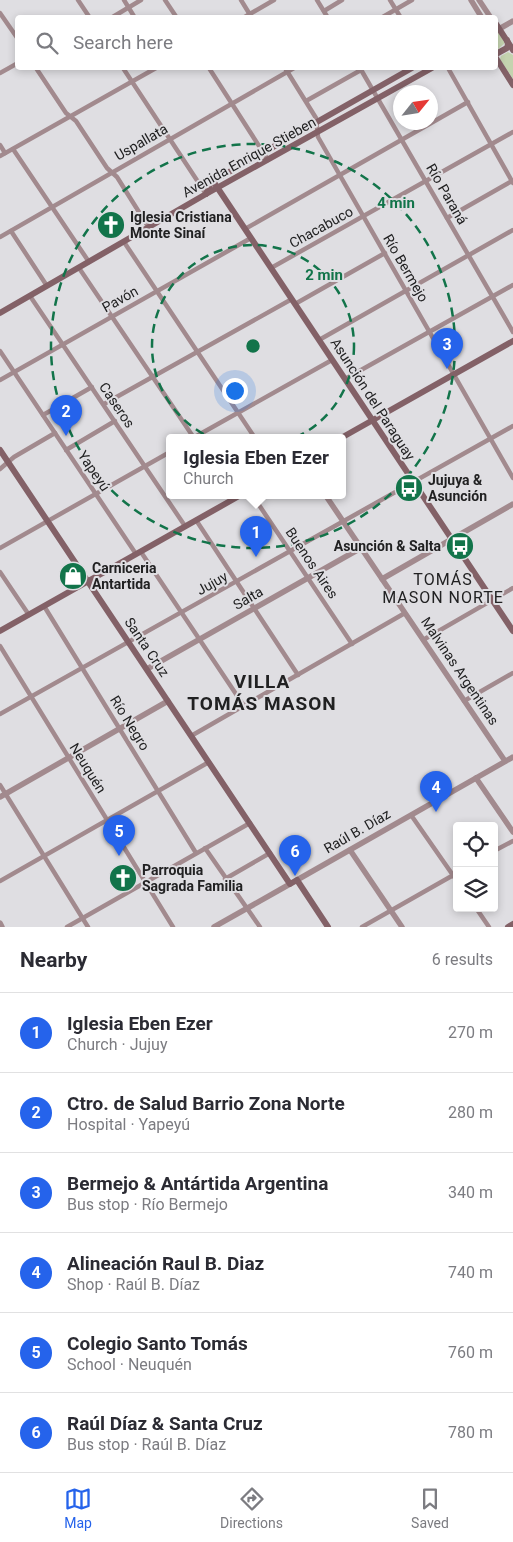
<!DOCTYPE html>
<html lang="en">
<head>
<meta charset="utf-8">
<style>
  body { margin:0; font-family:Roboto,sans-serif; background:#f7f7f7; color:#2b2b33 }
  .controls { position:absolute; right:15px; bottom:15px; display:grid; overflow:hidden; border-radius:5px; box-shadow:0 2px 8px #0003 }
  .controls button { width:45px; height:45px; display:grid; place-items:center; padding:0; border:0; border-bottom:1px solid #e1e1e2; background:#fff; color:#2b2b33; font:25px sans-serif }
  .compass { position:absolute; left:393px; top:85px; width:45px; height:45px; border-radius:50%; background:#fff; box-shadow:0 2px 8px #0003; rotate:60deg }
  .you { position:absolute; left:234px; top:390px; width:18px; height:18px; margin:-12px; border:4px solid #fff; border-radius:50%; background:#1a73e8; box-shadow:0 0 0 8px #1a73e833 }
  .badge { display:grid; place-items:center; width:32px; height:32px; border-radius:50%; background:#2563eb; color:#fff; font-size:16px; font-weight:700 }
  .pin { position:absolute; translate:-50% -41px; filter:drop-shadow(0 1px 2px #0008) }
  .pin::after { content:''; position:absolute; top:26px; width:18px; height:15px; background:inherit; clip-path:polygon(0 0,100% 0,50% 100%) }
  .popup { position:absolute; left:166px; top:434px; width:180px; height:65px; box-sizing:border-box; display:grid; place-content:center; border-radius:5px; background:#fff; filter:drop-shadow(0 1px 4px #0005); font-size:16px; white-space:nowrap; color:#7c7c81 }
  .popup b { font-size:19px; color:#2b2b33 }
  .popup::after { content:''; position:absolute; left:50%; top:100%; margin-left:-10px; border:10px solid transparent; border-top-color:#fff }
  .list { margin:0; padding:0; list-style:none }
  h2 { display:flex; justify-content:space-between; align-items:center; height:65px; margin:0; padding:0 20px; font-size:21px }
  h2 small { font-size:16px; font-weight:400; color:#7c7c81 }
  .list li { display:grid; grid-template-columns:32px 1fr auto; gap:15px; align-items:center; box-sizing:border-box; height:80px; padding:0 20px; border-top:1px solid #e1e1e2 }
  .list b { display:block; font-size:19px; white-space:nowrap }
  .list p { margin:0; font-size:16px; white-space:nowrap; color:#7c7c81 }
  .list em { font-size:16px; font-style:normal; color:#7c7c81 }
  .icon { flex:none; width:28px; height:28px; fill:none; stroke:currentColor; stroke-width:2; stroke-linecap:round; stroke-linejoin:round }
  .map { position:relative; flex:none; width:513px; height:927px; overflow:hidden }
  .search { position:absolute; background:#fff; box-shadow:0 2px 8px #0003; left:15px; right:15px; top:15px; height:55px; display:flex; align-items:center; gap:12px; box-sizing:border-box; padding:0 18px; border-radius:5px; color:#7c7c81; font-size:19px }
  .sheet { height:545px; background:#fff }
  nav { display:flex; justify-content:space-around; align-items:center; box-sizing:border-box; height:70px; border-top:1px solid #e1e1e2; background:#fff; font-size:14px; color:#7c7c81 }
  nav a { display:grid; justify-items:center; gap:2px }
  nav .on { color:#2563eb }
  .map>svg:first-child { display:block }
  .green { fill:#c4d3af }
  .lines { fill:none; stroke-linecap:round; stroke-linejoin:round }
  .minor { stroke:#a28a8e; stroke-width:4.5 }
  .tertiary { stroke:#a28a8e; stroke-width:5.5 }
  .secondary { stroke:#836167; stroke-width:6 }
  .ring { fill:none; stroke:#12744a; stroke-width:2.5; stroke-dasharray:9 6 }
  .labels { text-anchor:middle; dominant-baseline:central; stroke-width:4; stroke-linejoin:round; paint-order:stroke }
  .street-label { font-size:14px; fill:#212122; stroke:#dfdee2 }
  .poi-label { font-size:14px; font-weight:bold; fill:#212122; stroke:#dfdee2; text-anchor:start }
  .quarter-label { font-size:16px; letter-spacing:1px; fill:#212122; stroke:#dfdee2 }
  .district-label { font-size:19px; font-weight:bold; letter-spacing:1px; fill:#212122; stroke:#dfdee2 }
  .centre { fill:#12744a; stroke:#dfdee2; stroke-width:2.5 }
  .ring-label { font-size:15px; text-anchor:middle; font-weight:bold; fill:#12744a; stroke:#dfdee2; stroke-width:4; stroke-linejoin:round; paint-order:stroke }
</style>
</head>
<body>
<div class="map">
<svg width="513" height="927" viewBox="0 0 513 927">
  <rect width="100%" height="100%" fill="#dfdee2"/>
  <g class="green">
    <polygon points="496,29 505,43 496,51"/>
    <polygon points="508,52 513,55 513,79 500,59 501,56"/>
  </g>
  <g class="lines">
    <g class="minor">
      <polyline points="78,0 90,18"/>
      <polyline points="124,0 135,18"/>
      <polyline points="165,0 177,18"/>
      <polyline points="241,0 252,18"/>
      <polyline points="317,0 328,18"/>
      <polyline points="390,0 401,18"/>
      <polyline points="324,11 342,0"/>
      <polyline points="0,13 18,39"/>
      <polyline points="111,18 141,0"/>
      <polyline points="243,18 274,0"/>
      <polyline points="381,18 412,0"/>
      <polyline points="36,68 66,113 76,121 107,168 117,177 149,228"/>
      <polyline points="123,68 206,194"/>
      <polyline points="209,68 268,160"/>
      <polyline points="285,68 316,118 318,137 513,478"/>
      <polyline points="360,68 513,332"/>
      <polyline points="448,68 513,183"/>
      <polyline points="0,73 18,63"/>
      <polyline points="306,101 361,70"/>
      <polyline points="0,145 5,153"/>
      <polyline points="13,149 89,262"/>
      <polyline points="0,156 156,68"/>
      <polyline points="447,218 512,181"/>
      <polyline points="245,229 468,102"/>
      <polyline points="11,231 47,286"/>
      <polyline points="0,237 294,68"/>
      <polyline points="124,242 255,438"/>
      <polyline points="79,268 194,438"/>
      <polyline points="271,268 513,132"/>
      <polyline points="30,296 185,526"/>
      <polyline points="295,304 385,253"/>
      <polyline points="319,340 513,230"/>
      <polyline points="0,351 136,554"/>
      <polyline points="345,379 513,285"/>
      <polyline points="0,380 251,238"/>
      <polyline points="104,404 292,299"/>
      <polyline points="43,415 92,387"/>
      <polyline points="193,438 332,360"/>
      <polyline points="66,450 115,421"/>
      <polyline points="0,469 14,457 55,433"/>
      <polyline points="253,496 352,644"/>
      <polyline points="196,520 298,675"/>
      <polyline points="0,548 170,452"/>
      <polyline points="141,552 244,706"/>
      <polyline points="0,572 29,615"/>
      <polyline points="44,606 196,853"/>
      <polyline points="423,640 513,588"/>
      <polyline points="0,646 173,927"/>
      <polyline points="464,701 513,673"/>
      <polyline points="0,714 513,426"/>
      <polyline points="191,736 405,613"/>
      <polyline points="0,785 88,927"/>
      <polyline points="411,815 457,881"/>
      <polyline points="205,848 260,927"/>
      <polyline points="494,851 513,841"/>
      <polyline points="225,879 270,853"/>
      <polyline points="0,881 209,762"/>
      <polyline points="476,908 489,927"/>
      <polyline points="67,927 250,823"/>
      <polyline points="362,927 457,873"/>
    </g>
    <g class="tertiary">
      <polyline points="471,0 482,18"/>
      <polyline points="479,0 491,18"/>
      <polyline points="499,29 513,21"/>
      <polyline points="326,496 505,761"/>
      <polyline points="382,579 513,504"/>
      <polyline points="147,669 361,548"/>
      <polyline points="476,778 513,832"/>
      <polyline points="0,797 168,701"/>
      <polyline points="350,850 402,927"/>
      <polyline points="297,880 513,757"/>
      <polyline points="0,923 2,927"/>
      <polyline points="214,927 290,884"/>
    </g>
    <g class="secondary">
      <polyline points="496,24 513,50"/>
      <polyline points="496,54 507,48 508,44 507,40"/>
      <polyline points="496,58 513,85"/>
      <polyline points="213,181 513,631"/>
      <polyline points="206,194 210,185 213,181 412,68"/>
      <polyline points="0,313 206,194 432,68"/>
      <polyline points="341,438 513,341"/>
      <polyline points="0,450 290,884 297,880 328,927"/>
      <polyline points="0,631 239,496"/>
      <polyline points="508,927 513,924"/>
    </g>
  </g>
  <g class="ring">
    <circle cx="253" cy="346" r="101"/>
    <circle cx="253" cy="346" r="202"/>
  </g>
  <defs>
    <symbol id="church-disc" viewBox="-11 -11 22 22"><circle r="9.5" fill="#12744a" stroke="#dfdee2"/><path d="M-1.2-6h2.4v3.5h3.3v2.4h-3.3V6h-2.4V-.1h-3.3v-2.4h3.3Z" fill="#fff"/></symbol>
    <symbol id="bus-disc" viewBox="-11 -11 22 22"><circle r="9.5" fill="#12744a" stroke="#dfdee2"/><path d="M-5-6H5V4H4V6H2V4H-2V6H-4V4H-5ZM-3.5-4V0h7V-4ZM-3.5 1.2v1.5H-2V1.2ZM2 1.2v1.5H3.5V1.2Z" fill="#fff"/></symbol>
    <symbol id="shop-disc" viewBox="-11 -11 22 22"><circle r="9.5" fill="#12744a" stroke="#dfdee2"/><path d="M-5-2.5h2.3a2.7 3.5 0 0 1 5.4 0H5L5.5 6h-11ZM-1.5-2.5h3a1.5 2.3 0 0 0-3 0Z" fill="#fff"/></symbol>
  </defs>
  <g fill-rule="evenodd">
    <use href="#church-disc" x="95" y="209" width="32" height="32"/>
    <use href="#bus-disc" x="393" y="472" width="32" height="32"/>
    <use href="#bus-disc" x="444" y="530" width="32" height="32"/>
    <use href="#shop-disc" x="57" y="560" width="32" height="32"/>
    <use href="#church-disc" x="107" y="862" width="32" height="32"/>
  </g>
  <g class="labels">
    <g class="street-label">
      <text transform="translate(141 142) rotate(-30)">Uspallata</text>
      <text transform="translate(249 157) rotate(-29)">Avenida Enrique Stieben</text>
      <text transform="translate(447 194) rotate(60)">Río Paraná</text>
      <text transform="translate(321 227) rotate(-29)">Chacabuco</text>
      <text transform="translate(406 268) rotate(60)">Río Bermejo</text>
      <text transform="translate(120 299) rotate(-29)">Pavón</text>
      <text transform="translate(373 399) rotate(57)">Asunción del Paraguay</text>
      <text transform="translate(117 405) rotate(56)">Caseros</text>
      <text transform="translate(94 471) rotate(56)">Yapeyú</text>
      <text transform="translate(312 563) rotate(56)">Buenos Aires</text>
      <text transform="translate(212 583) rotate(-29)">Jujuy</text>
      <text transform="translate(248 598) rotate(-30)">Salta</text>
      <text transform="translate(147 647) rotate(56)">Santa Cruz</text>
      <text transform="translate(460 671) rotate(56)">Malvinas Argentinas</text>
      <text transform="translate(130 723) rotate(58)">Río Negro</text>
      <text transform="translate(88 768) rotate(58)">Neuquén</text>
      <text transform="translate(357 831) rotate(-30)">Raúl B. Díaz</text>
    </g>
    <g class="poi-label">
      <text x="130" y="217">Iglesia Cristiana<tspan x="130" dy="16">Monte Sinaí</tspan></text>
      <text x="428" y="480">Jujuya &amp;<tspan x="428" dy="16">Asunción</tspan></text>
      <text x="441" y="546" text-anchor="end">Asunción &amp; Salta</text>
      <text x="92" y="568">Carniceria<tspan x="92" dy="16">Antartida</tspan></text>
      <text x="142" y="870">Parroquia<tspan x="142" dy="16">Sagrada Familia</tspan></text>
    </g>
    <g class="quarter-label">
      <text x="443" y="579">TOMÁS<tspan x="443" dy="18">MASON NORTE</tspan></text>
    </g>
    <g class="district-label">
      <text x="262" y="681">VILLA<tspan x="262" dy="22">TOMÁS MASON</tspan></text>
    </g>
  </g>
  <circle cx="253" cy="346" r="8" class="centre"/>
  <g class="ring-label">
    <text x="396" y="208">4 min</text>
    <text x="324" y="280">2 min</text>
  </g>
</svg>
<div class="controls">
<button><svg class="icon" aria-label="locate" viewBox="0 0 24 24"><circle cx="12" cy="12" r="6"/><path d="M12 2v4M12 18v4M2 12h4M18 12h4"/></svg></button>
<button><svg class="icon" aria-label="layers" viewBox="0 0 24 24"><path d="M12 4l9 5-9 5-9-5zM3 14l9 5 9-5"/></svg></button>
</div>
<svg class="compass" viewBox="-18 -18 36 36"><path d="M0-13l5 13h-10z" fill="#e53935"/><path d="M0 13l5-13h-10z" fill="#7c7c81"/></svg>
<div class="you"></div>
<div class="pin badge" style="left:256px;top:557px">1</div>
<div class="popup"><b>Iglesia Eben Ezer</b>Church</div>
<div class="pin badge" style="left:66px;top:436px">2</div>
<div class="pin badge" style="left:447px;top:369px">3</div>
<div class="pin badge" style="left:436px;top:812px">4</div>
<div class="pin badge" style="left:119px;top:856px">5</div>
<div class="pin badge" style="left:295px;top:876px">6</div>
<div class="search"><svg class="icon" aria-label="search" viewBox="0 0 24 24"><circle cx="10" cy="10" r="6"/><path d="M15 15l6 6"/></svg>Search here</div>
</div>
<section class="sheet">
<h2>Nearby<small>6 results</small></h2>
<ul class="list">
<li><span class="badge">1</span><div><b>Iglesia Eben Ezer</b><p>Church · Jujuy</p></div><em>270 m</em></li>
<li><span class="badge">2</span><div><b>Ctro. de Salud Barrio Zona Norte</b><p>Hospital · Yapeyú</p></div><em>280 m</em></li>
<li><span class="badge">3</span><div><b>Bermejo &amp; Antártida Argentina</b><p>Bus stop · Río Bermejo</p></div><em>340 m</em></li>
<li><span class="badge">4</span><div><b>Alineación Raul B. Diaz</b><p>Shop · Raúl B. Díaz</p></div><em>740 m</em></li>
<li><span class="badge">5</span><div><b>Colegio Santo Tomás</b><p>School · Neuquén</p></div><em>760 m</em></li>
<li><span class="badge">6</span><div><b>Raúl Díaz &amp; Santa Cruz</b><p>Bus stop · Raúl B. Díaz</p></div><em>780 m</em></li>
</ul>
</section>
<nav>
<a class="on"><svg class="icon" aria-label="map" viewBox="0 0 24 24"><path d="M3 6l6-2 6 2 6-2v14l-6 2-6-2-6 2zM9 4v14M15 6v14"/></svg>Map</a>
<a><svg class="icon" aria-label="directions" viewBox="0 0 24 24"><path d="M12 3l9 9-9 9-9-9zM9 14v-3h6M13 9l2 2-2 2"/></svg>Directions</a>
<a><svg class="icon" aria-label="saved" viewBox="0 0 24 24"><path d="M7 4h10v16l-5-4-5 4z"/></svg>Saved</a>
</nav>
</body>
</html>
